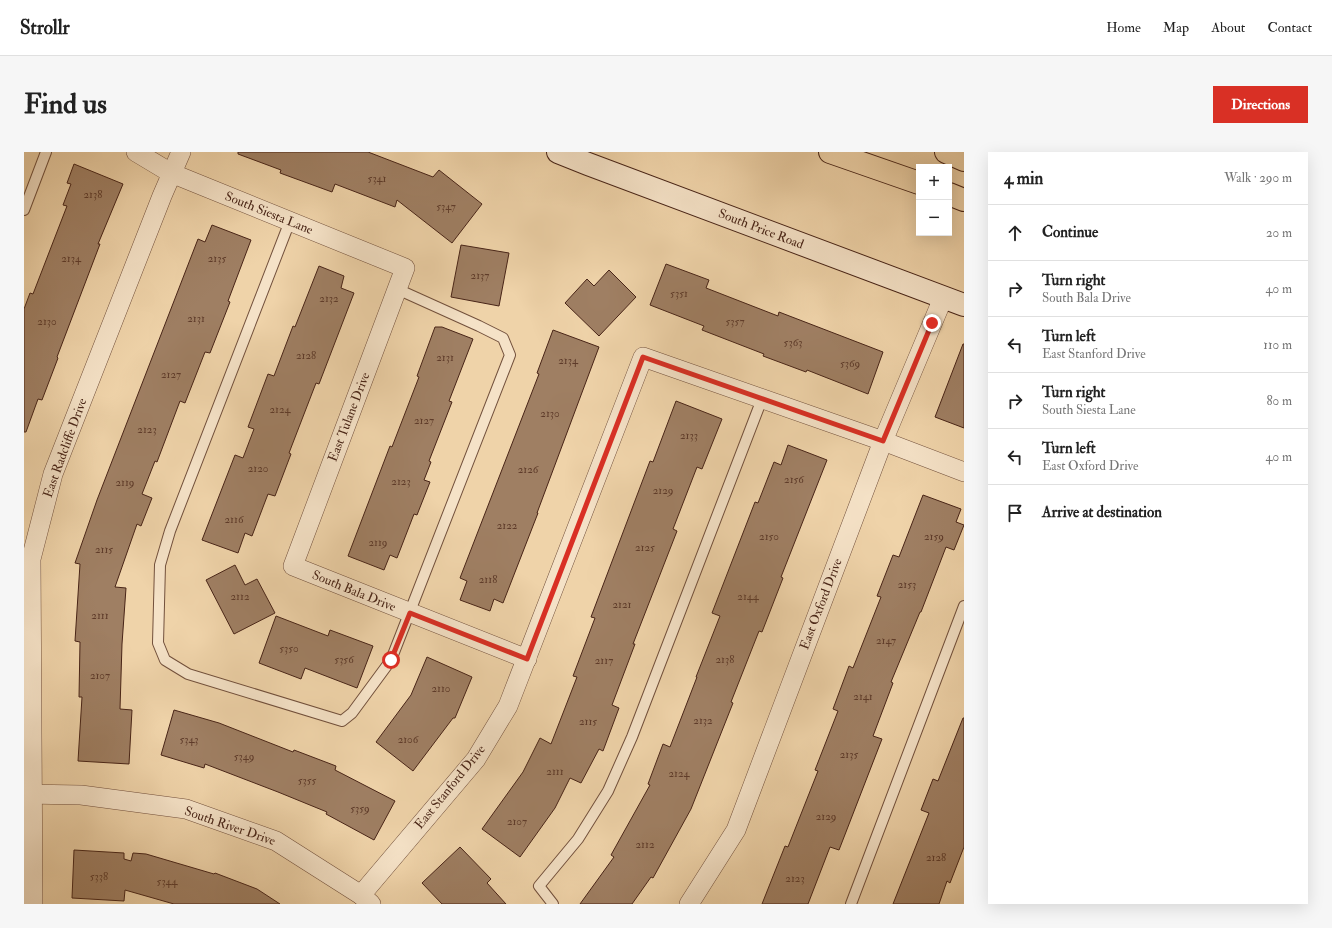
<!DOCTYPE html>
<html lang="en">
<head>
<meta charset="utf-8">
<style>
  body { margin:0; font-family:"IM FELL Double Pica",serif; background:#f6f6f6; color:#222 }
  .controls { position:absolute; right:12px; top:12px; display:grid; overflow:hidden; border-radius:0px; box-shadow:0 4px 16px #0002 }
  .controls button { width:36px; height:36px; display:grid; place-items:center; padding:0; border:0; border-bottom:1px solid #e0e0e0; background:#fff; color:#222; font:20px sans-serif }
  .stop { position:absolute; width:12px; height:12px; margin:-9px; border:3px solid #d93025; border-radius:50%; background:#fff }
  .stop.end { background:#d93025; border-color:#fff; box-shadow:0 1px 4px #0008 }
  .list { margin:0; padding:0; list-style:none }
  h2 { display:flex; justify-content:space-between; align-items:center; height:52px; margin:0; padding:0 16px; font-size:17px }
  h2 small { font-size:13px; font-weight:400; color:#767676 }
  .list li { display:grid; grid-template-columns:26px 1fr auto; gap:12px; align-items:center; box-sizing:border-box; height:56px; padding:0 16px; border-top:1px solid #e0e0e0 }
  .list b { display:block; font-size:15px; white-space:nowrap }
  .list p { margin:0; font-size:13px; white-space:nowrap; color:#767676 }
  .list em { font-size:13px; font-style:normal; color:#767676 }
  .icon { flex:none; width:22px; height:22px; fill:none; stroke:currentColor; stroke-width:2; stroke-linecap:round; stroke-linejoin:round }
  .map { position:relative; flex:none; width:940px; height:752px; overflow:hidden; border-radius:0px }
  header { display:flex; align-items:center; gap:24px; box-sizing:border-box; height:56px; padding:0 20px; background:#fff; border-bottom:1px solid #e0e0e0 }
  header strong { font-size:19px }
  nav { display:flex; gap:22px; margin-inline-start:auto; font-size:14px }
  .intro { display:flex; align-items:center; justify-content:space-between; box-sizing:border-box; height:96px; padding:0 24px }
  h1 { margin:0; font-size:28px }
  .button { padding:10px 18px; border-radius:0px; background:#d93025; color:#fff; font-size:14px; font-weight:700 }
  main { display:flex; gap:24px; padding:0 24px }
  aside { flex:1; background:#fff; border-radius:0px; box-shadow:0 4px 16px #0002 }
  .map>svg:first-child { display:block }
  .building { fill:#9f7f63; stroke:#482417 }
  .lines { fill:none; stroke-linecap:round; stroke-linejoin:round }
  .service-casing { stroke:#72503c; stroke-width:12 }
  .minor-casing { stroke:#72503c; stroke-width:20 }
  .secondary-casing { stroke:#482417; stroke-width:24 }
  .motorway-casing { stroke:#482417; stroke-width:24 }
  .service { stroke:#f5e2c7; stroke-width:10 }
  .minor { stroke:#f5e2c7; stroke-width:19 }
  .secondary { stroke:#f5e2c7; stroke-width:22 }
  .motorway { stroke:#efd3a9; stroke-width:22 }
  .route { stroke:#d93025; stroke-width:5 }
  .labels { text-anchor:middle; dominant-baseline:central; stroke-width:3; stroke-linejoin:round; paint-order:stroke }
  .number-label { font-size:11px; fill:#5e3b2a }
  .street-label { font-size:13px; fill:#482417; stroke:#f5e2c7 }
</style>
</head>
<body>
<header>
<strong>Strollr</strong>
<nav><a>Home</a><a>Map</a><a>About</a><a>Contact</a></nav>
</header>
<div class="intro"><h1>Find us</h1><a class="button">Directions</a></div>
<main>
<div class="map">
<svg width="940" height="752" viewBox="0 0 940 752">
  <rect width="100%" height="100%" fill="#efd3a9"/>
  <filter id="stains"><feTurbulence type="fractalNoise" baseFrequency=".005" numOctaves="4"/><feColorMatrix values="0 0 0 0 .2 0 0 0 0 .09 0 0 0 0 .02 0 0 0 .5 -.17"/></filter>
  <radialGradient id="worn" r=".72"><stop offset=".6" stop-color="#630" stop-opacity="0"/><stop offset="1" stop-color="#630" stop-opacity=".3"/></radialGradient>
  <g class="building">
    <polygon points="214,0 344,0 409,25 415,18 458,52 428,91 373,48 371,55 311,32 308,40 256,21 257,18 214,2"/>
    <polygon points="50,12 99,32 74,92 76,92 33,205 34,206 18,248 14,247 2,280 0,280 0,157 6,141 9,142 43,54 39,53 47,32 43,31"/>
    <polygon points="188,73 227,88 204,149 206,150 186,201 181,200 161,251 156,249 133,310 131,309 118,342 128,346 117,374 113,372 91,435 102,436 98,492 96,557 108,558 105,612 54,609 58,545 55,545 56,490 51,489 56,412 51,411 73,348 174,87 181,90"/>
    <polygon points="437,93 485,101 475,154 427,145"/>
    <polygon points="642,112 685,128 682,136 754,164 755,160 859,200 844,242 783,218 782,220 739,204 740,202 678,178 680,174 626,153"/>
    <polygon points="295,114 320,124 317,136 330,141 295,232 292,231 265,301 267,302 251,344 244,342 228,384 221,381 214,401 178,388 211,303 219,306 230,277 224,275 244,222 250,224 269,174 271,175"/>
    <polygon points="585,118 612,145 575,184 541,151 563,127 570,134"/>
    <polygon points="411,175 418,175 449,187 425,249 428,250 405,309 407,310 400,328 406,330 393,363 390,362 373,406 366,403 360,418 324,404 366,294 368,295 395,225 393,224"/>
    <polygon points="529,178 575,195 513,361 514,361 479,451 470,447 466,459 436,448 443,429 436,426 515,222 513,221"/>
    <polygon points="939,192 940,192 940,276 911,265"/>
    <polygon points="652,249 698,267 678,317 673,315 649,377 653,379 609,492 611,492 588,553 595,556 579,599 575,597 557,631 546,626 531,656 496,705 458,677 499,620 516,586 527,592 553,525 549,524 571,466 567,465 626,309 629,310"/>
    <polygon points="764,293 803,308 757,425 759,426 738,480 735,479 707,550 709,551 667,657 629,726 627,725 608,752 556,752 590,705 587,703 626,633 624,632 639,592 646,595 673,525 672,525 696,464 688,461 731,350 734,351 750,310 757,313"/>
    <polygon points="899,343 937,357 932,370 940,373 930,398 922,395 897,460 896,460 867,530 869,531 849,584 858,587 839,636 815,698 806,695 784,752 738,752 761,694 764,695 794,619 791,618 814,559 809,557 825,514 829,516 857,445 853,444 869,403 875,405"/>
    <polygon points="211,413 221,433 233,427 251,461 210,482 182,428"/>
    <polygon points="252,464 304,484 306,478 349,494 333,536 281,516 277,527 235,511"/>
    <polygon points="403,505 448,525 431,566 429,566 389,619 352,590 387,543"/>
    <polygon points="150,558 195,571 269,600 270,598 312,614 311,618 371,649 350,688 302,662 303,660 254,640 181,612 180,616 137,603"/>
    <polygon points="939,566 940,566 940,695 926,731 923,729 915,752 869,752 905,661 897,658 909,627 914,629"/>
    <polygon points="436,695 467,727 463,731 482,752 418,752 398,731"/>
    <polygon points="50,698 100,701 100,707 107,709 109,701 122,702 190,722 191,721 233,737 256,752 150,752 101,738 100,749 48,746"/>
  </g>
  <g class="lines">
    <defs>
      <g id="service">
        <polyline points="0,58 22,0"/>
        <polyline points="266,69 146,379 136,413 134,491 141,508 164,522 318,569 328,561 367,508 486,203 479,186 455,174 373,137"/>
        <polyline points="529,752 515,734 554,687 584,639 608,585 738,247"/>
        <polyline points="827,752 940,454"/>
      </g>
      <g id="minor">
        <polyline points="112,0 147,21 381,116 269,414 503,507"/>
        <polyline points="0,642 57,643 162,657 252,689 337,743 347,752"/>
        <polyline points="337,743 452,607 484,554 619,205 859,289 940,320"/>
        <polyline points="9,752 7,407 29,322 138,44 157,0"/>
        <polyline points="665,752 712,678 859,289 919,146"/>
      </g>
      <polyline id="secondary" points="534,0 564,12 940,153"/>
      <g id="motorway">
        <polyline points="806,0 895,31"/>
        <polyline points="922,0 940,8"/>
        <polyline points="925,42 940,48"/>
      </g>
    </defs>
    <use href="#service" class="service-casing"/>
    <use href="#minor" class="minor-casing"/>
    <use href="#secondary" class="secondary-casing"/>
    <use href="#motorway" class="motorway-casing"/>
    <use href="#service" class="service"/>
    <use href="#minor" class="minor"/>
    <use href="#secondary" class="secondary"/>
    <use href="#motorway" class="motorway"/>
  </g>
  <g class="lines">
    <polyline class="route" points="367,508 386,461 503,507 619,205 859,289 908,171"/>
  </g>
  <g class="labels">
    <g class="number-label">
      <text x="353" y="26">5341</text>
      <text x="69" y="42">2138</text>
      <text x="422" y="54">5347</text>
      <text x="47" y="106">2134</text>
      <text x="193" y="106">2135</text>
      <text x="456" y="123">2137</text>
      <text x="655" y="141">5351</text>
      <text x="305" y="146">2132</text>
      <text x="172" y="166">2131</text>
      <text x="23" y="169">2130</text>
      <text x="711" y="169">5357</text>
      <text x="769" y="190">5363</text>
      <text x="282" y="203">2128</text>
      <text x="421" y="205">2131</text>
      <text x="544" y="208">2134</text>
      <text x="826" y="211">5369</text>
      <text x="147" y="222">2127</text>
      <text x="256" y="257">2124</text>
      <text x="526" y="261">2130</text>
      <text x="400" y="268">2127</text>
      <text x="123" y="277">2123</text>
      <text x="665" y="283">2133</text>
      <text x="234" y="316">2120</text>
      <text x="504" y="317">2126</text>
      <text x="770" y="327">2156</text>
      <text x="377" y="329">2123</text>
      <text x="101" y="330">2119</text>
      <text x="639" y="338">2129</text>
      <text x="210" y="367">2116</text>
      <text x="483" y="373">2122</text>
      <text x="745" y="384">2150</text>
      <text x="910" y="384">2159</text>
      <text x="354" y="390">2119</text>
      <text x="621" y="395">2125</text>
      <text x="80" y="397">2115</text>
      <text x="464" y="427">2118</text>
      <text x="883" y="432">2153</text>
      <text x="216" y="444">2112</text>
      <text x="724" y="444">2144</text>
      <text x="598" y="452">2121</text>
      <text x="76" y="463">2111</text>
      <text x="862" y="488">2147</text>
      <text x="265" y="496">5350</text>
      <text x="320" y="507">5356</text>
      <text x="701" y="507">2138</text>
      <text x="580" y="508">2117</text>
      <text x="76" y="523">2107</text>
      <text x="417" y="536">2110</text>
      <text x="839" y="544">2141</text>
      <text x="679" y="568">2132</text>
      <text x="564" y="569">2115</text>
      <text x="165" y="587">5343</text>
      <text x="384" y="587">2106</text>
      <text x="825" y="602">2135</text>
      <text x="220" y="604">5349</text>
      <text x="531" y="619">2111</text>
      <text x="655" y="621">2124</text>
      <text x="283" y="628">5355</text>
      <text x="336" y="656">5359</text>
      <text x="802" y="664">2129</text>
      <text x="493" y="669">2107</text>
      <text x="621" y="692">2112</text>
      <text x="912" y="705">2128</text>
      <text x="75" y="724">5338</text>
      <text x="771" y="726">2123</text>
      <text x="143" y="729">5344</text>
    </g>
    <g class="street-label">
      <text transform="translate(245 61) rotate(22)">South Siesta Lane</text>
      <text transform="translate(737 77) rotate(21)">South Price Road</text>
      <text transform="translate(325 265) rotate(-69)">East Tulane Drive</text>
      <text transform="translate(41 296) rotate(-70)">East Radcliffe Drive</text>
      <text transform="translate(330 439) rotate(22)">South Bala Drive</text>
      <text transform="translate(797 452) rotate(-69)">East Oxford Drive</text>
      <text transform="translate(426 635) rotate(-51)">East Stanford Drive</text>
      <text transform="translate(206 674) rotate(19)">South River Drive</text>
    </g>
  </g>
  <rect width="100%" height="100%" filter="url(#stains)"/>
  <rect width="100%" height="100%" fill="url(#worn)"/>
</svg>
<div class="controls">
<button>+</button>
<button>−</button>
</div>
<div class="stop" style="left:367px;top:508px"></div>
<div class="stop end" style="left:908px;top:171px"></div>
</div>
<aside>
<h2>4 min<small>Walk · 290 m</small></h2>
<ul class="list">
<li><svg class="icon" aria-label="ahead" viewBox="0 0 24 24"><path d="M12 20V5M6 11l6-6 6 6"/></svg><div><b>Continue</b></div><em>20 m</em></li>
<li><svg class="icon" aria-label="right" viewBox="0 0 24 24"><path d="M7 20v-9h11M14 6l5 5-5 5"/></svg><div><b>Turn right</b><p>South Bala Drive</p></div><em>40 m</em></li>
<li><svg class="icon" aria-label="left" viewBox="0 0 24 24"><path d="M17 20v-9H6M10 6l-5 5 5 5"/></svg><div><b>Turn left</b><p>East Stanford Drive</p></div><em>110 m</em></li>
<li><svg class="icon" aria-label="right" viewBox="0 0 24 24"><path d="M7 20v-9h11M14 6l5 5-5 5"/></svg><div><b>Turn right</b><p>South Siesta Lane</p></div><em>80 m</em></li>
<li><svg class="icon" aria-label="left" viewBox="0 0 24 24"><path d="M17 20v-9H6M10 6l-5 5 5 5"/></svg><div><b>Turn left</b><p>East Oxford Drive</p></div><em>40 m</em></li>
<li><svg class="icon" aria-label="arrive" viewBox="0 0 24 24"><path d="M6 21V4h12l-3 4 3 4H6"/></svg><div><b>Arrive at destination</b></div></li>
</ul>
</aside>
</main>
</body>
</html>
